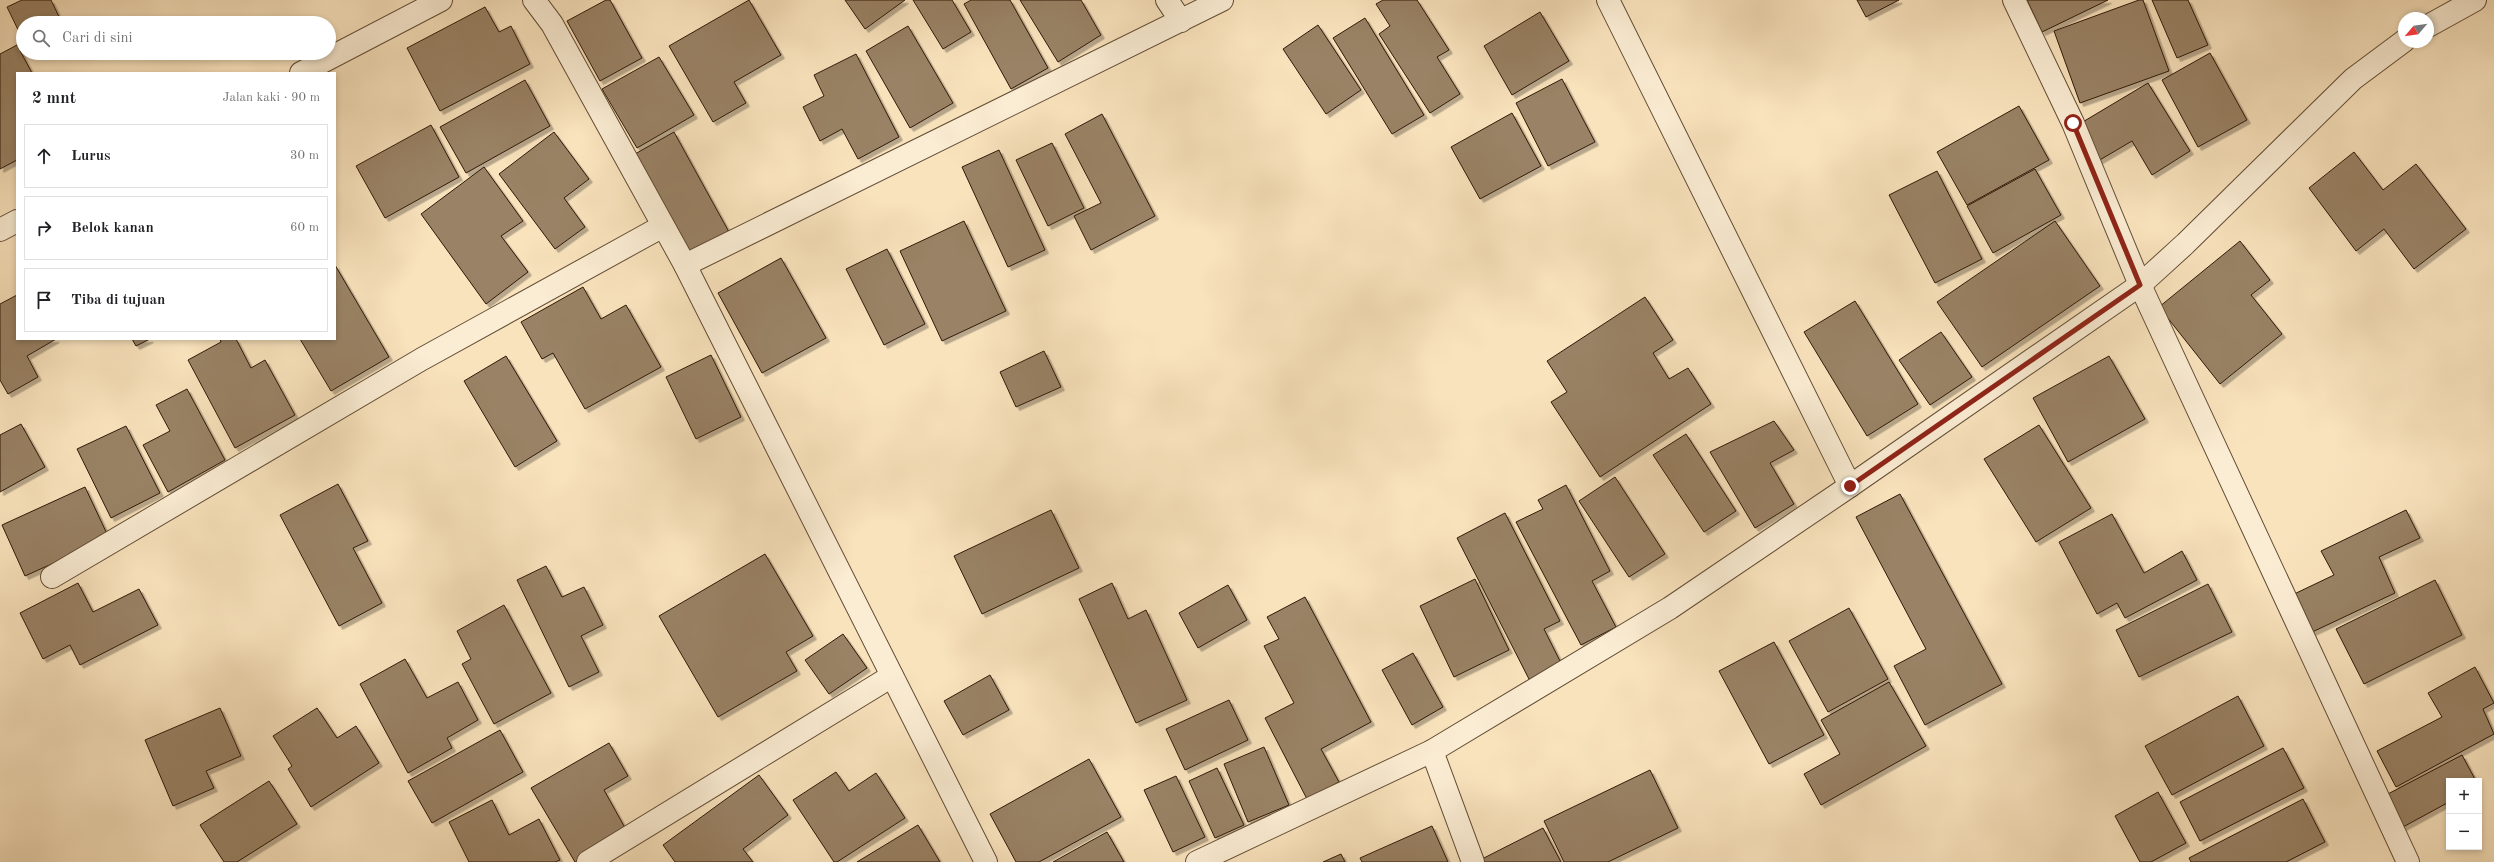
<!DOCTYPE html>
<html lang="id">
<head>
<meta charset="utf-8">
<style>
  body { margin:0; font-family:"Old Standard TT",serif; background:#f2f2f2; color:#202124 }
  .controls { position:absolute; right:12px; bottom:12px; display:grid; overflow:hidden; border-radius:0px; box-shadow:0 2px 6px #0003 }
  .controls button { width:36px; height:36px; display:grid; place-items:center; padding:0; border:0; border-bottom:1px solid #e0e0e0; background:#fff; color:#202124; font:20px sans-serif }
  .compass { position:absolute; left:2398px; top:12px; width:36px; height:36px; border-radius:50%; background:#fff; box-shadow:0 2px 6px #0003; rotate:241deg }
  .stop { position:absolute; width:12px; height:12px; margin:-9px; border:3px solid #8f2418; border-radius:50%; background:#fff }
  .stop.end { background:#8f2418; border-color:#fff; box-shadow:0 1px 4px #0008 }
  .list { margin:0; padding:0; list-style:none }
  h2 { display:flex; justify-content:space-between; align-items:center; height:52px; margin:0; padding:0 16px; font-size:17px }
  h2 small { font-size:13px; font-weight:400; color:#757577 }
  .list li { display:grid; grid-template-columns:26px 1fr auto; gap:12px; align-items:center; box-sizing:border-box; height:64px; margin:0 8px 8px; padding:0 8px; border:1px solid #e0e0e0; border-radius:0px }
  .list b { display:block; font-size:15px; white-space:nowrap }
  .list em { font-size:13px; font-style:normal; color:#757577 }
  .icon { flex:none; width:22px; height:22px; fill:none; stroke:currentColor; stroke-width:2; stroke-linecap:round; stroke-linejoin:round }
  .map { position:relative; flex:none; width:2494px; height:862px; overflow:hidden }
  .search { position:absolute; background:#fff; box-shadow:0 2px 6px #0003; left:16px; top:16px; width:320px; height:44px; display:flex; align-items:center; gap:10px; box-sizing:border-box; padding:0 14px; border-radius:22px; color:#757577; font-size:15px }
  .panel { position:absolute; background:#fff; box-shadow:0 2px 6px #0003; left:16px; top:72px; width:320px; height:268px; border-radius:0px }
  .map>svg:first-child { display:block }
  .building { fill:#998265; stroke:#301906; filter:url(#shadow) }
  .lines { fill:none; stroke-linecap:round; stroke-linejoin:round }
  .minor-casing { stroke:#624c34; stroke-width:24 }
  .minor { stroke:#fbedd4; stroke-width:22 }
  .route { stroke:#8f2418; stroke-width:5 }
</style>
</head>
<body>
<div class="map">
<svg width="2494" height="862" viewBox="0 0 2494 862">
  <defs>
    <filter id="shadow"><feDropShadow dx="3.5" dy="3.5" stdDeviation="0" flood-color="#0004"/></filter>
  </defs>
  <rect width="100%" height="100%" fill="#f9e3bd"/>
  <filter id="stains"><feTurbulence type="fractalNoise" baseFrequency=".005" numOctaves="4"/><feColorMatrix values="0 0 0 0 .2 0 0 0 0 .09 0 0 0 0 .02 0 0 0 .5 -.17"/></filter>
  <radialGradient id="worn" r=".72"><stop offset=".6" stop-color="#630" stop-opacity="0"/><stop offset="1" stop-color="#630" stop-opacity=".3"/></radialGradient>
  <g class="building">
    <polygon points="22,0 51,0 62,23 23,23 23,40 7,7"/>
    <polygon points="606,0 610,0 642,58 600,81 567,21"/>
    <polygon points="749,0 781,55 734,82 746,103 713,122 669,46"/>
    <polygon points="845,0 905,0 865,29"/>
    <polygon points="913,0 952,0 971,32 943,49"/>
    <polygon points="971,0 1010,0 1048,68 1011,89 964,4"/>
    <polygon points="1020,0 1081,0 1101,35 1058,62"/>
    <polygon points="1383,0 1417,0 1449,50 1437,57 1460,94 1430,113 1379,34 1390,26 1376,4"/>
    <polygon points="1857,0 1899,0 1866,17"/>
    <polygon points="2027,0 2108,0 2042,32"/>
    <polygon points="2139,0 2143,0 2169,71 2080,103 2054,31"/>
    <polygon points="2152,0 2188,0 2208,45 2177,58"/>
    <polygon points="485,7 499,32 511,26 530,64 440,111 407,48"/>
    <polygon points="1540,12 1569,61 1512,95 1484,46"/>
    <polygon points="1365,18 1424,115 1392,134 1333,38"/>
    <polygon points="1318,25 1361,90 1326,114 1283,49"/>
    <polygon points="908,26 953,103 910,128 866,51"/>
    <polygon points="17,45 32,73 17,73 17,160 0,169 0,54"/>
    <polygon points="2210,53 2247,120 2198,147 2162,80"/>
    <polygon points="856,54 899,137 858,159 842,129 820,141 803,107 824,96 814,75"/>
    <polygon points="659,57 694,115 637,148 602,89"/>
    <polygon points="1562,79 1595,142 1548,166 1516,103"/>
    <polygon points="525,80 550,126 466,173 440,127"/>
    <polygon points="2148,83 2190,151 2152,175 2132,141 2098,161 2076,126"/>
    <polygon points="2019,106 2049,160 1967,205 1937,152"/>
    <polygon points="1512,113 1541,166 1480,199 1451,147"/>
    <polygon points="1102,114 1155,216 1091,250 1074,216 1101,203 1065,134"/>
    <polygon points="431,125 459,177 385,218 356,166"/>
    <polygon points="554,132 589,179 564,198 585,227 555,249 499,174"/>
    <polygon points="674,132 729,232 690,253 635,154"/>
    <polygon points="1052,143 1084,208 1048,226 1016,160"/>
    <polygon points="999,150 1045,250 1008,267 962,167"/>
    <polygon points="2354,152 2383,190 2416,164 2466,229 2414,269 2384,229 2356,251 2309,188"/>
    <polygon points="484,167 523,221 501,236 528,272 486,304 421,214"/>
    <polygon points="2035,169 2061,215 1993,253 1967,206"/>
    <polygon points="1937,171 1982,259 1935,283 1889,195"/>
    <polygon points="964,221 1006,311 942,341 900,251"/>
    <polygon points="2055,221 2100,286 1982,367 1937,302"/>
    <polygon points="2240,241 2270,280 2251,295 2282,334 2220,384 2159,307"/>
    <polygon points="887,249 925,324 884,345 846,269"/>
    <polygon points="781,258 826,338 762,373 718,293"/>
    <polygon points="335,265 389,357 331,391 300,339 335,339"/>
    <polygon points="583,287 601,319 626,305 661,367 585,409 553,353 542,359 521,322"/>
    <polygon points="17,295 17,339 56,339 27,356 38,377 8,394 0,380 0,304"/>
    <polygon points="1645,297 1673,340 1653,353 1669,379 1688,368 1711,404 1600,477 1551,402 1567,392 1547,361"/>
    <polygon points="1855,301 1918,404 1867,436 1804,332"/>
    <polygon points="1941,332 1972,377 1930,405 1899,360"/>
    <polygon points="132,339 150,339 136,346"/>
    <polygon points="220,339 236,339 251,368 265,360 295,415 235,448 188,360 221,342"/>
    <polygon points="1044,351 1061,387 1016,407 1000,372"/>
    <polygon points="711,355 741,417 696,439 666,377"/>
    <polygon points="506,356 557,441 515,467 464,381"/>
    <polygon points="2109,356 2145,419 2068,462 2033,398"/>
    <polygon points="187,389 225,460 168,492 143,445 170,431 156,405"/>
    <polygon points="1774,421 1794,450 1770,463 1794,504 1755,528 1710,452"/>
    <polygon points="21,424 45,467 0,492 0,435"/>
    <polygon points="2039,425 2091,508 2036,542 1984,459"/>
    <polygon points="126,426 160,493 111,518 77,449"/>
    <polygon points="1686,434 1736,511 1704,532 1653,455"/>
    <polygon points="1615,477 1665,554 1629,577 1579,501"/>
    <polygon points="338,484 368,541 353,548 382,603 339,626 280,515"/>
    <polygon points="1566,485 1610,571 1592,581 1616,627 1581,645 1516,522 1543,509 1538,500"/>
    <polygon points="85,487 109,538 25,576 2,525"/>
    <polygon points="1900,494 2002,684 1925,725 1894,666 1926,649 1856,517"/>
    <polygon points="1051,510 1079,568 982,614 954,556"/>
    <polygon points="2406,510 2420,538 2379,557 2395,593 2308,634 2290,596 2334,575 2321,551"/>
    <polygon points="1505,513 1560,621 1544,629 1563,667 1531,683 1457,538"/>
    <polygon points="2112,514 2144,573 2182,551 2197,580 2125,618 2117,603 2097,614 2059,542"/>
    <polygon points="765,554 813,636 786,652 797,671 718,717 659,616"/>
    <polygon points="546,566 562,597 584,587 603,625 581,636 599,672 569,687 517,580"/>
    <polygon points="1475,579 1509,650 1454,677 1420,606"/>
    <polygon points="2435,580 2462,635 2364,684 2336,629"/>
    <polygon points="78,583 93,612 139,589 158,625 80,665 70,645 43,659 20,613"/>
    <polygon points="1112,583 1128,619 1146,610 1187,700 1136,723 1079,599"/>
    <polygon points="2208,584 2232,632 2139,677 2116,630"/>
    <polygon points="1228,585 1247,620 1198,648 1179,613"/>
    <polygon points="1305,597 1371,722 1321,749 1339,782 1307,799 1265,718 1294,703 1264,646 1279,639 1267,617"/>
    <polygon points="504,605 551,693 494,724 462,664 471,659 457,631"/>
    <polygon points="1849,608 1888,679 1828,712 1789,641"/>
    <polygon points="843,634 867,668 829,694 805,660"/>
    <polygon points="1774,642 1824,735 1769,764 1719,671"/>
    <polygon points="1413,653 1443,707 1412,725 1382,670"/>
    <polygon points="405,659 427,698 458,682 478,720 447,738 452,748 408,773 360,684"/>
    <polygon points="2475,667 2494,703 2483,709 2494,734 2396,787 2377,751 2442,717 2428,693"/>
    <polygon points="990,675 1009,710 963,735 944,701"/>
    <polygon points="1889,682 1926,746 1821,805 1804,774 1840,754 1821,720"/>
    <polygon points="2238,696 2264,746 2172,795 2145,746"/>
    <polygon points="1229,700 1248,740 1185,770 1166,729"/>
    <polygon points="220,708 241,756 206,771 214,788 173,806 145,740"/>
    <polygon points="317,708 337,738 356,726 379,763 311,807 288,769 292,766 273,736"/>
    <polygon points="500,730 523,772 432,823 408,781"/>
    <polygon points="609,743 628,776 604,790 629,835 582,862 575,862 531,788"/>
    <polygon points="1264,747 1289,805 1248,822 1224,764"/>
    <polygon points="2283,748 2304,788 2200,841 2180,802"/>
    <polygon points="2462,755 2476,781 2449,781 2449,802 2403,827 2386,795"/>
    <polygon points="1089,759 1121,817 1039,862 1016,862 990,814"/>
    <polygon points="1217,768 1244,825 1215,838 1189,781"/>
    <polygon points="1650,770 1678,828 1608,862 1564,862 1544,821"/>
    <polygon points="836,772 849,791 876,773 905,818 837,862 834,862 793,800"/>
    <polygon points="759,775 788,815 743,849 753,862 675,862 663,845"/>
    <polygon points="1176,776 1205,837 1173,852 1144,790"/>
    <polygon points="269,781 297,824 237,862 224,862 200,825"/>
    <polygon points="2158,792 2186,843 2151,862 2140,862 2115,816"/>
    <polygon points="2303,799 2325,842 2286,862 2191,862 2189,858"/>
    <polygon points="492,800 509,835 539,819 560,860 555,862 469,862 449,822"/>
    <polygon points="918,825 940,862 857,862"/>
    <polygon points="1432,826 1448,862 1362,862 1360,858"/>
    <polygon points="1543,828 1561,862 1476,862"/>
    <polygon points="1107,832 1124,862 1053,862"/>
    <polygon points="1341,854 1345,862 1323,862"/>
  </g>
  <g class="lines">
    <defs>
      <g id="minor">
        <polyline points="534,0 552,24 685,265 986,862"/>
        <polyline points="1167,0 1181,21"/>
        <polyline points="1608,0 1850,486"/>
        <polyline points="2014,0 2073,123 2140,285 2408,862"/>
        <polyline points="2428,26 2475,0"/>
        <polyline points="301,73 441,0"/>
        <polyline points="0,230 17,221"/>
        <polyline points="685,265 1222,0"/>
        <polyline points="52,577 422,359 663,226"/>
        <polyline points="1432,751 1473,862"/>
        <polyline points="588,862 892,676"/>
        <polyline points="1197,862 1432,751 1670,608 1850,486 2140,285 2185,244 2353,79 2404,41"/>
      </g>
    </defs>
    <use href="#minor" class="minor-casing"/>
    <use href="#minor" class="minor"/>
  </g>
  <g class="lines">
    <polyline class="route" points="1850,486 2140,285 2073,123"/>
  </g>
  <rect width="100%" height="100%" filter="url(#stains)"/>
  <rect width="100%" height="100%" fill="url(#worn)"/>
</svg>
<div class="controls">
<button>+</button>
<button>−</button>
</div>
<svg class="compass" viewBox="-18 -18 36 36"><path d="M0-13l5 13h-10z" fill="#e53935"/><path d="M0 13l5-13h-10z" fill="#757577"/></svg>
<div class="stop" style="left:2073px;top:123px"></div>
<div class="stop end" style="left:1850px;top:486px"></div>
<div class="search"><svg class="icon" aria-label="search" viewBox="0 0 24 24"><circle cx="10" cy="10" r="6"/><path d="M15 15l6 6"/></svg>Cari di sini</div>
<section class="panel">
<h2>2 mnt<small>Jalan kaki · 90 m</small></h2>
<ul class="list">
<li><svg class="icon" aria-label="ahead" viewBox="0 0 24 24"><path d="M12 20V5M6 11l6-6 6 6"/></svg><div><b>Lurus</b></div><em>30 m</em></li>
<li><svg class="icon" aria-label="right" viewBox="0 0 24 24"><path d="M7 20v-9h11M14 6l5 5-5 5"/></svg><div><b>Belok kanan</b></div><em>60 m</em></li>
<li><svg class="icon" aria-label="arrive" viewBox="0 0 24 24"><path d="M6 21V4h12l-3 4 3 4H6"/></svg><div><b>Tiba di tujuan</b></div></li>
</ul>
</section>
</div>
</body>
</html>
